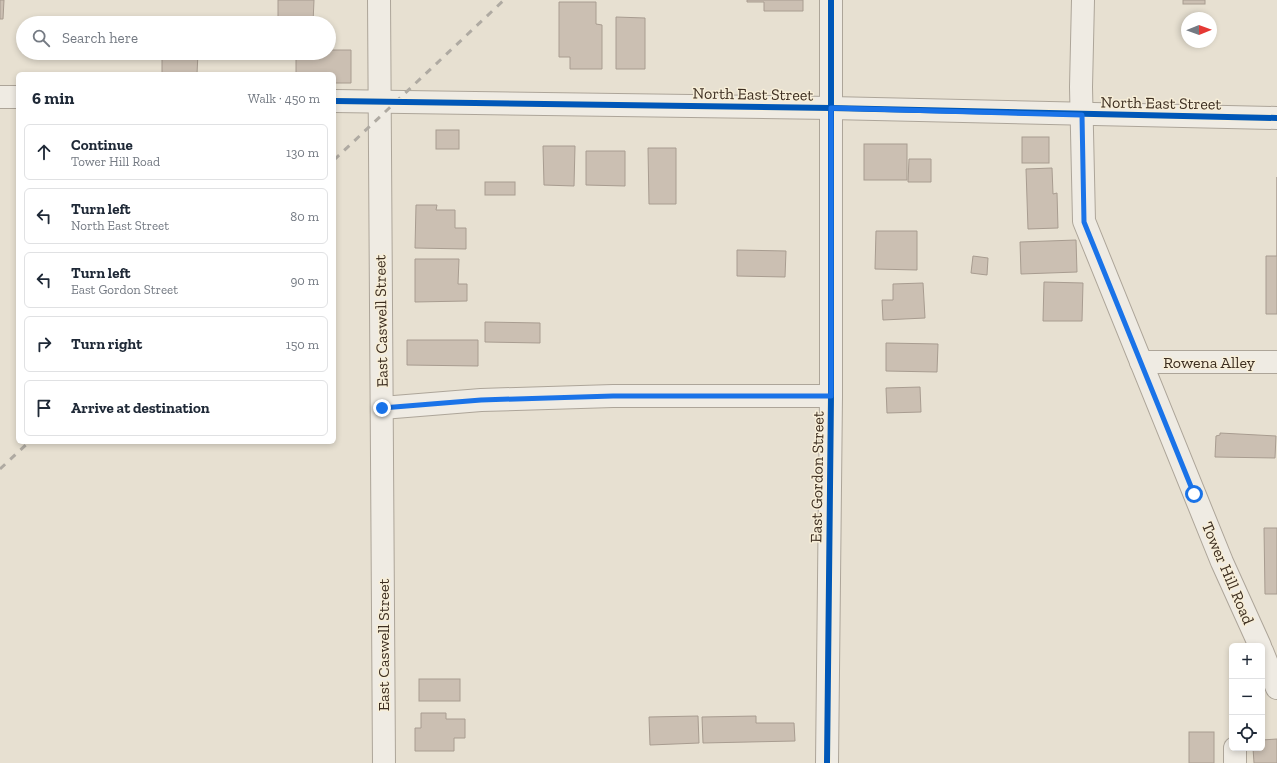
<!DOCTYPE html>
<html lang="en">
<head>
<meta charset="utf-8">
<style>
  body { margin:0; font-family:"Zilla Slab",serif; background:#f2f2f3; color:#1f2937 }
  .controls { position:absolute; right:12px; bottom:12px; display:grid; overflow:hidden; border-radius:6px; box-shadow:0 2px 6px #0003 }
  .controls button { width:36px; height:36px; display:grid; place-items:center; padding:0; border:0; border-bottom:1px solid #e0e1e3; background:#fff; color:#1f2937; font:20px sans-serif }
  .compass { position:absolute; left:1181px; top:12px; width:36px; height:36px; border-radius:50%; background:#fff; box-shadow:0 2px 6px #0003; rotate:89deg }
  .stop { position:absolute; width:12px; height:12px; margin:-9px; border:3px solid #1a73e8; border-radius:50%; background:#fff }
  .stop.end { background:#1a73e8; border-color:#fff; box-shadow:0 1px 4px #0008 }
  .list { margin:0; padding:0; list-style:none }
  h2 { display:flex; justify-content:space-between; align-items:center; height:52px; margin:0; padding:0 16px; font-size:17px }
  h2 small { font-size:13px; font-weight:400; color:#747a83 }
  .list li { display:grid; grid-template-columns:26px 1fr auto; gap:12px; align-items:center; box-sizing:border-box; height:56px; margin:0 8px 8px; padding:0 8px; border:1px solid #e0e1e3; border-radius:6px }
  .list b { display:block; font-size:15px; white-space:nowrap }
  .list p { margin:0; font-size:13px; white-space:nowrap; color:#747a83 }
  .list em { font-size:13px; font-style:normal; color:#747a83 }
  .icon { flex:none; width:22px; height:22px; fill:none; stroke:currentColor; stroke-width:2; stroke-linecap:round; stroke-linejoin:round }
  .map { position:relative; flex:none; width:1277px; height:763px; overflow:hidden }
  .search { position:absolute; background:#fff; box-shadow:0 2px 6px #0003; left:16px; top:16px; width:320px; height:44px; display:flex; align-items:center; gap:10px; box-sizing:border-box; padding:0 14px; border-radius:22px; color:#747a83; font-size:15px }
  .panel { position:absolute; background:#fff; box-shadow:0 2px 6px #0003; left:16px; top:72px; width:320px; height:372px; border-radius:6px }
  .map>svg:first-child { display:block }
  .building { fill:#cbbfb2; stroke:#a89c90 }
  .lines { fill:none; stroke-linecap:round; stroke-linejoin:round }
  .minor-casing { stroke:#ada599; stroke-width:24 }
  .minor { stroke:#efebe3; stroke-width:22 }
  .rail { stroke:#afaaa2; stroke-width:3; stroke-dasharray:7 7; stroke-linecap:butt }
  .cycleway-casing { stroke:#f7eed8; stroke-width:8 }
  .cycleway { stroke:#0057b8; stroke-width:6 }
  .route { stroke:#1a73e8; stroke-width:5 }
  .labels { text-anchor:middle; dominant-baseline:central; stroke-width:3; stroke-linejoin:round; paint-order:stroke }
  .street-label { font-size:16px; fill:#3d2e20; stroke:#f7eed8 }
</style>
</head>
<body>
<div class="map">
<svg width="1277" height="763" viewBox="0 0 1277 763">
  <rect width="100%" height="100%" fill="#e7e0d1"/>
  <g class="building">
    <polygon points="0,0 4,0 3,19 0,19"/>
    <polygon points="278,0 314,0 313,23 278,23"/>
    <polygon points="747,0 803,0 803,11 764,11 764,2 747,2"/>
    <rect x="1183" y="0" width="22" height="4"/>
    <polygon points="559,2 596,2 596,24 602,25 602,69 570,69 570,57 559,57"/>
    <polygon points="616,17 645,18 645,69 616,69"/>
    <polygon points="329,50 351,50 351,83 334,83 334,74 296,74 296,53 329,53"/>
    <polygon points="95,53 121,53 121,57 95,58"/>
    <polygon points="162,53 198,53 197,74 162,74"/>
    <rect x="436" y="130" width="23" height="19"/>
    <rect x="1022" y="137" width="27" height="26"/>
    <rect x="864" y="144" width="43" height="36"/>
    <polygon points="543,146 575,146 574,186 544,185"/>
    <polygon points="648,148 676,148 676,204 649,204"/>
    <polygon points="586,151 625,151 625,186 586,185"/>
    <polygon points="909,159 931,159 931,182 908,182"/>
    <polygon points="1052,168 1053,194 1057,193 1058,228 1028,229 1026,169"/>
    <polygon points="1277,177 1277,314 1266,314 1266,256 1277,256"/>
    <rect x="485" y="182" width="30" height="13"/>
    <polygon points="416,205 437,205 436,210 455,210 455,228 466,228 466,249 415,248"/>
    <polygon points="876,231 917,231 917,270 875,269"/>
    <polygon points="1076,240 1077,272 1021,274 1020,242"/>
    <polygon points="737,250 786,251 785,277 737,276"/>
    <polygon points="973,256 988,258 987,275 971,273"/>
    <polygon points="415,259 459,259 458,284 467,284 467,301 415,302"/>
    <polygon points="1044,282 1083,283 1082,321 1043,321"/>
    <polygon points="923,283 925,318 883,320 882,300 893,300 893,284"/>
    <polygon points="485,322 540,323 540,343 485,342"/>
    <polygon points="407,340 478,340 478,366 407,365"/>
    <polygon points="886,343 938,344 937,372 886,371"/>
    <polygon points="920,387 921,412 887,413 886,388"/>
    <polygon points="1220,433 1276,436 1275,458 1215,457 1216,436 1220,435"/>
    <polygon points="1264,528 1277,528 1277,594 1265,594"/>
    <rect x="419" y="679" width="41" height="22"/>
    <polygon points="421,713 446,713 446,719 465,719 465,738 454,738 454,751 415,751 415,728 421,728"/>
    <polygon points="698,716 699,743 650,745 649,717"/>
    <polygon points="756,716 756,723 794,723 795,741 703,743 702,717"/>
    <rect x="1189" y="732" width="25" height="31"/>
    <polygon points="1277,739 1277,763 1254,763 1253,748 1262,748 1262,740"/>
  </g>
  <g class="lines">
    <defs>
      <g id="minor">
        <polyline points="379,0 384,763"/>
        <polyline points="1083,0 1081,87 1084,221 1222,562 1260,646"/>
        <polyline points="0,97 18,97"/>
        <polyline points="334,101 831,108 1277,118"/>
        <polyline points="1141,362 1277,362"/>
        <polyline points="382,408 481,400 613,396 831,396"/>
        <polyline points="1262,651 1277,688"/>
        <polyline points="827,763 831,396 831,0"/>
        <polyline points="1235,763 1235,748"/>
      </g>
    </defs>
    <use href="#minor" class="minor-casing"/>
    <use href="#minor" class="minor"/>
    <g class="rail">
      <polyline points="334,160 504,0"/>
      <polyline points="0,469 29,442"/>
    </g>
    <defs>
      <g id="cycleway">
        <polyline points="334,101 831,108 1277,118"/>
        <polyline points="827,763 831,396 831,0"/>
      </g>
    </defs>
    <use href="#cycleway" class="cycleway-casing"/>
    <use href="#cycleway" class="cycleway"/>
  </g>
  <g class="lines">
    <polyline class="route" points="382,408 481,400 613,396 831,396 831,108 1082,115 1084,222 1194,494"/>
  </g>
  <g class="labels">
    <g class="street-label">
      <text transform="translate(753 94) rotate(1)">North East Street</text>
      <text transform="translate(1161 103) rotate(1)">North East Street</text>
      <text transform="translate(381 321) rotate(-91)">East Caswell Street</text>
      <text x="1209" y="362">Rowena Alley</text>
      <text transform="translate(817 477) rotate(-89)">East Gordon Street</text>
      <text transform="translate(1228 573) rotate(67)">Tower Hill Road</text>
      <text transform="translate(383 645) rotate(-90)">East Caswell Street</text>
    </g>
  </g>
</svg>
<div class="controls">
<button>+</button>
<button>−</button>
<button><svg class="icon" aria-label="locate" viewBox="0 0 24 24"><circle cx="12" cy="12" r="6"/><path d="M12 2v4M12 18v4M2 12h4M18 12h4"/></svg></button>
</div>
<svg class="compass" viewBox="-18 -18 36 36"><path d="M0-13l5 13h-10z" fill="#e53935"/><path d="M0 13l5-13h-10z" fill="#747a83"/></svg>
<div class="stop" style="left:1194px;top:494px"></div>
<div class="stop end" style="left:382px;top:408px"></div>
<div class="search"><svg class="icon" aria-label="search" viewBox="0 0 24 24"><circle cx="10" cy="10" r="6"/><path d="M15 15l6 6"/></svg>Search here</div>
<section class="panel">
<h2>6 min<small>Walk · 450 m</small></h2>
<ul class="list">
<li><svg class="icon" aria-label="ahead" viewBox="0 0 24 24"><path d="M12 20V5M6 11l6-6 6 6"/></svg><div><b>Continue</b><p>Tower Hill Road</p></div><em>130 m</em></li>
<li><svg class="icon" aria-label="left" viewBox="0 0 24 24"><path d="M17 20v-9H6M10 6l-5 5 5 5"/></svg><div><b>Turn left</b><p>North East Street</p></div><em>80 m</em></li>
<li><svg class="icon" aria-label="left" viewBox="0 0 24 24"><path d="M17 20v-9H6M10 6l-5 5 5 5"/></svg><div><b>Turn left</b><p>East Gordon Street</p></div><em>90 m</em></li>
<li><svg class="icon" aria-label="right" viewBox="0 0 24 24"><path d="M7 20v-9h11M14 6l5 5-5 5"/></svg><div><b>Turn right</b></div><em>150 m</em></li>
<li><svg class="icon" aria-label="arrive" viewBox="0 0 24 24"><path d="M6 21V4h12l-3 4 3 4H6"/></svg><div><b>Arrive at destination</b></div></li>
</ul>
</section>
</div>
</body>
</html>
